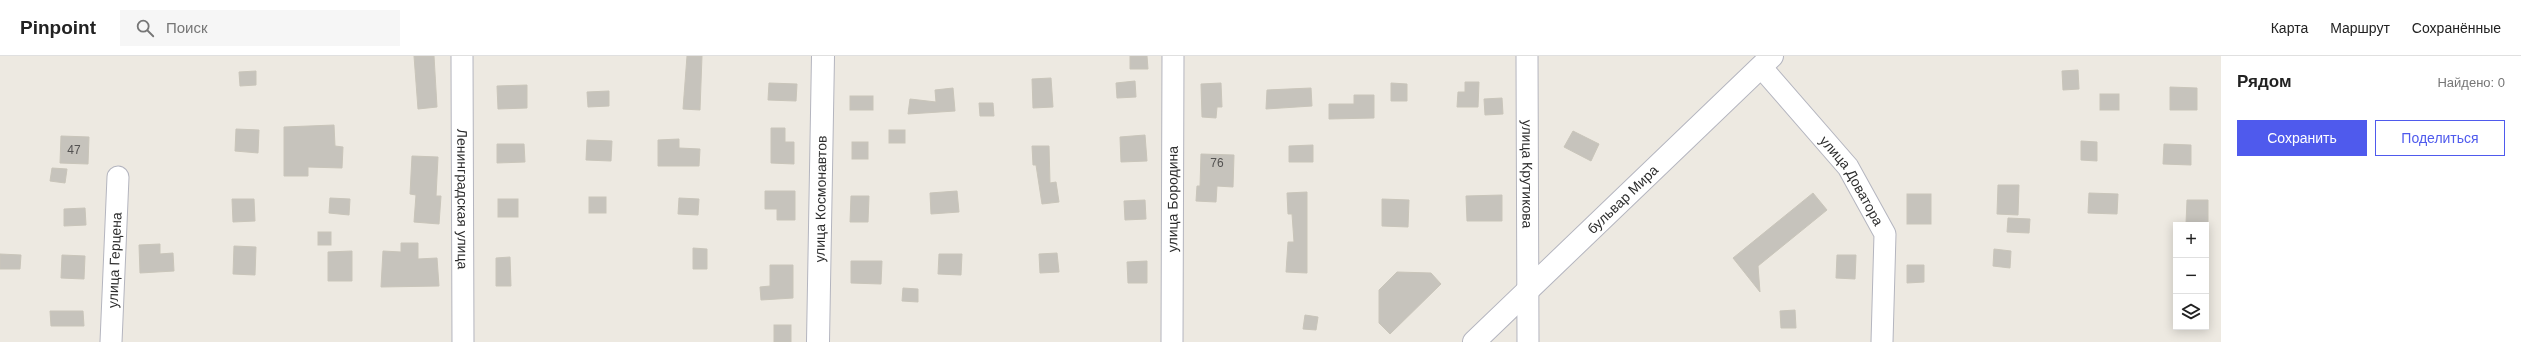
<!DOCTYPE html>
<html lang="ru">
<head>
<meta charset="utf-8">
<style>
  body { margin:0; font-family:Helvetica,sans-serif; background:#f6f6f6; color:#222 }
  .controls { position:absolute; right:12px; bottom:12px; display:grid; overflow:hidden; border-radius:0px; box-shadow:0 2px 10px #0003 }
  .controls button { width:36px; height:36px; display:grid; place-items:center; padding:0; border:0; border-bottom:1px solid #e0e0e0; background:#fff; color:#222; font:20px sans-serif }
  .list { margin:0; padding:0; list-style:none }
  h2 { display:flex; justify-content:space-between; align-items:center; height:52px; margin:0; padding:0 16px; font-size:17px }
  h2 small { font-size:13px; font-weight:400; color:#767676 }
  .actions { display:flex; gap:8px; padding:12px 16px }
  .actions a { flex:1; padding:9px 0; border:1px solid #4f5aed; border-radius:0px; text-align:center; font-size:14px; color:#4f5aed }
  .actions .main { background:#4f5aed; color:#fff }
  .icon { flex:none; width:22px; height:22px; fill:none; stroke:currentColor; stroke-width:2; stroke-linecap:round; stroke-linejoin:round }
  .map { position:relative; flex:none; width:2221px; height:286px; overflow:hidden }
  header { display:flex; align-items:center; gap:24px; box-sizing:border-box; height:56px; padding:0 20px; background:#fff; border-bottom:1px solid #e0e0e0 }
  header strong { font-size:19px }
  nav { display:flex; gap:22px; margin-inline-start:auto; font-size:14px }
  .search { width:280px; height:36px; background:#f6f6f6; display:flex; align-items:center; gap:10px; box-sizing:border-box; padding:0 14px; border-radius:0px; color:#767676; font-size:15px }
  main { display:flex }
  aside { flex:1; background:#fff }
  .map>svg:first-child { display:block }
  .building { fill:#c6c3bc; stroke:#c9c5ba }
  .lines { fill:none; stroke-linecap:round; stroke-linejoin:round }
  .minor-casing { stroke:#b4b5bf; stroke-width:23 }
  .tertiary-casing { stroke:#b4b5bf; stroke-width:24 }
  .secondary-casing { stroke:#b4b5bf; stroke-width:24 }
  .minor { stroke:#fff; stroke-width:21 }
  .tertiary { stroke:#fff; stroke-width:22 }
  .secondary { stroke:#fff; stroke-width:22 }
  .labels { text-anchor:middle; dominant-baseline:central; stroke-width:3; stroke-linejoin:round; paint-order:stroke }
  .number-label { font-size:12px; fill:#535251 }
  .street-label { font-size:14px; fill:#2d2d2d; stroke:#fff }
</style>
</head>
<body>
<header>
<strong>Pinpoint</strong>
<div class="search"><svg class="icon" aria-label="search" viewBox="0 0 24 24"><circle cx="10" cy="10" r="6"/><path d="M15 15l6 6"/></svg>Поиск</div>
<nav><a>Карта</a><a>Маршрут</a><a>Сохранённые</a></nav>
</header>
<main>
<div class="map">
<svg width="2221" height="286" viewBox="0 0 2221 286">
  <rect width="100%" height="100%" fill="#ede9e1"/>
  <g class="building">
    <polygon points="414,0 434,0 437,51 418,53"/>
    <polygon points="687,0 702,0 700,54 683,53"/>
    <polygon points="1130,0 1147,0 1148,13 1130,13"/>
    <polygon points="2078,14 2079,33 2063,34 2062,15"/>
    <polygon points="256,15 256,29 240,30 239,16"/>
    <polygon points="1051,22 1053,51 1033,52 1032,23"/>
    <polygon points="1135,25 1136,41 1117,42 1116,27"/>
    <polygon points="1465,26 1479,26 1478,51 1457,51 1458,36 1465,36"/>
    <polygon points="769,27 797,28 796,45 768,44"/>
    <polygon points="1221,27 1222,51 1217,51 1216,62 1202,61 1201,28"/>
    <polygon points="1391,27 1407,28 1407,45 1391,45"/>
    <polygon points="527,29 527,52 498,53 497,30"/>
    <polygon points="2170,31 2197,32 2197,54 2170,54"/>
    <polygon points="953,32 955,55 908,58 910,43 936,46 935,34"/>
    <polygon points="1311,32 1312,50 1266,53 1267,34"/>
    <polygon points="609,35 609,50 588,51 587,36"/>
    <rect x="2100" y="38" width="19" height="16"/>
    <polygon points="1354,39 1374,39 1374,62 1329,63 1329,48 1354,48"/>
    <rect x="850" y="40" width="23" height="14"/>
    <polygon points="1502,42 1503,58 1485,59 1484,43"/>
    <polygon points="979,47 993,47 994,60 980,60"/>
    <polygon points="334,69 335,90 343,91 342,112 308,111 308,120 284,120 284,71"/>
    <polygon points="771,72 785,72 785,86 794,86 794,108 771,107"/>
    <polygon points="236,73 259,74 258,97 235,95"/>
    <rect x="889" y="74" width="16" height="13"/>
    <polygon points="1573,75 1599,88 1591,105 1564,91"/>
    <polygon points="1145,79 1147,105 1121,106 1120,81"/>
    <polygon points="61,80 89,81 88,108 60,107"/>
    <polygon points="679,83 679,92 700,93 699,110 658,110 658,84"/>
    <polygon points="587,84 612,85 611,105 586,104"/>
    <polygon points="2081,85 2097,86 2097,105 2081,104"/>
    <rect x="852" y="86" width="16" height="17"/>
    <polygon points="497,88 524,88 525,106 497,107"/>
    <polygon points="2164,88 2191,89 2191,109 2163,108"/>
    <polygon points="1313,89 1313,106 1289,106 1289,90"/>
    <polygon points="1032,90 1049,90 1050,127 1056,126 1059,146 1042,148 1036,109 1033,109"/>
    <polygon points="1201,98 1234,99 1233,131 1217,130 1216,146 1196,145 1197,130 1200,130"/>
    <polygon points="412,100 438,101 436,140 441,140 439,168 414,166 416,139 410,138"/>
    <polygon points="52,112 67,113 65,127 50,125"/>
    <polygon points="1998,129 2019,129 2018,159 1997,158"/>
    <polygon points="765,135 795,135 795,164 777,164 777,153 765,153"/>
    <polygon points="957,135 959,156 931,158 930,137"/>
    <polygon points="1307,136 1307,217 1286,216 1288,186 1294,186 1292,158 1288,158 1287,137"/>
    <polygon points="1813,137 1827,154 1758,210 1760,236 1733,202"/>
    <polygon points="2089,137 2118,138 2117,158 2088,157"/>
    <rect x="1907" y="138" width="24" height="30"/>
    <polygon points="1502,139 1502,165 1467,165 1466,140"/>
    <polygon points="851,140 869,140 868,166 850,166"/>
    <rect x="589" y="141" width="17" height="16"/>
    <polygon points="330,142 350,143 349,159 329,157"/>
    <polygon points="679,142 699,143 698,159 678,158"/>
    <polygon points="232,143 254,143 255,165 233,166"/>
    <rect x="498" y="143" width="20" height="18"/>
    <polygon points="1382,143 1409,144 1408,171 1382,170"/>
    <polygon points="1145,144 1146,163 1125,164 1124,145"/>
    <polygon points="2187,144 2208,144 2208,169 2186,168"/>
    <polygon points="85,152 86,169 64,170 64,153"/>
    <polygon points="2008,162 2030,163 2029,177 2007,176"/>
    <rect x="318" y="176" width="13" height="13"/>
    <polygon points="401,187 418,187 418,203 437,202 439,230 381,231 383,195 401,196"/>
    <polygon points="160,188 160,198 173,197 174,215 140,217 139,189"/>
    <polygon points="234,190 256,191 255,219 233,218"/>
    <polygon points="693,192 707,193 707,213 693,213"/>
    <polygon points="1994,193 2011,195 2010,212 1993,210"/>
    <polygon points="352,195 352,225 328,225 328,196"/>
    <polygon points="1057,197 1059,216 1040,217 1039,198"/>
    <polygon points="0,198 21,199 20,213 0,213"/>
    <polygon points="939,198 962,198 961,219 938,218"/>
    <polygon points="62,199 85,200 84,223 61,222"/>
    <polygon points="1837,199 1856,199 1855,223 1836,222"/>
    <polygon points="510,201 511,230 496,230 496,202"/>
    <polygon points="851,205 882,205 881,228 851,227"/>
    <polygon points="1147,205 1147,227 1128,227 1127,206"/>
    <polygon points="770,209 793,209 793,242 761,244 760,231 770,230"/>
    <polygon points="1907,209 1924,209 1924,226 1907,227"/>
    <polygon points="1397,216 1431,217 1441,228 1390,278 1379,267 1379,234"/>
    <polygon points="903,232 918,233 918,246 902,245"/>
    <polygon points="1795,254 1796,272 1781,272 1780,255"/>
    <polygon points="50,255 83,255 84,270 51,270"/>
    <polygon points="1305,259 1318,261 1316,274 1303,273"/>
    <rect x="774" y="269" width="17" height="17"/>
  </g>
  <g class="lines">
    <defs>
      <g id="minor">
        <path id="s1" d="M462,0L463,286"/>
        <path id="s2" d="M1527,0L1528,286"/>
        <path id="s3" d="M1761,11L1848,111L1885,178L1882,286"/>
        <path id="s4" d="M111,286L118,121"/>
        <path id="s5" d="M1172,286L1173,0"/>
      </g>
      <g id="tertiary">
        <path id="s6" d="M818,286L823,0"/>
      </g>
      <g id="secondary">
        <path id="s7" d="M1474,286L1772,0"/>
      </g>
    </defs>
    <use href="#minor" class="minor-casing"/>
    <use href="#tertiary" class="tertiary-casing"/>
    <use href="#secondary" class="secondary-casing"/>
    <use href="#minor" class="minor"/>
    <use href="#tertiary" class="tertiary"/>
    <use href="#secondary" class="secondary"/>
  </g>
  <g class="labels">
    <g class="number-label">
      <text x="74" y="94">47</text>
      <text x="1217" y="107">76</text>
    </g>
    <g class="street-label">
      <text stroke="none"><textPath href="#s2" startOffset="118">улица Крутикова</textPath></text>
      <text stroke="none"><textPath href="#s3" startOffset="146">улица Доватора</textPath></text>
      <text stroke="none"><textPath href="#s1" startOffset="143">Ленинградская улица</textPath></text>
      <text stroke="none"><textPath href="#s6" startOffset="143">улица Космонавтов</textPath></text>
      <text stroke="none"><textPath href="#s5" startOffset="143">улица Бородина</textPath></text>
      <text stroke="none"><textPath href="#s7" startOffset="206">бульвар Мира</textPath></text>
      <text stroke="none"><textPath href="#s4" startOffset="82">улица Герцена</textPath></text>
    </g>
  </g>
</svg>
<div class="controls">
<button>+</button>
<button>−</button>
<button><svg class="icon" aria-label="layers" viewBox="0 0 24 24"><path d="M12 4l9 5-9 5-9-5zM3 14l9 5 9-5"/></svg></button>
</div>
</div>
<aside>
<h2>Рядом<small>Найдено: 0</small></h2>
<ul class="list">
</ul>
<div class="actions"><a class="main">Сохранить</a><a>Поделиться</a></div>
</aside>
</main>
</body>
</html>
